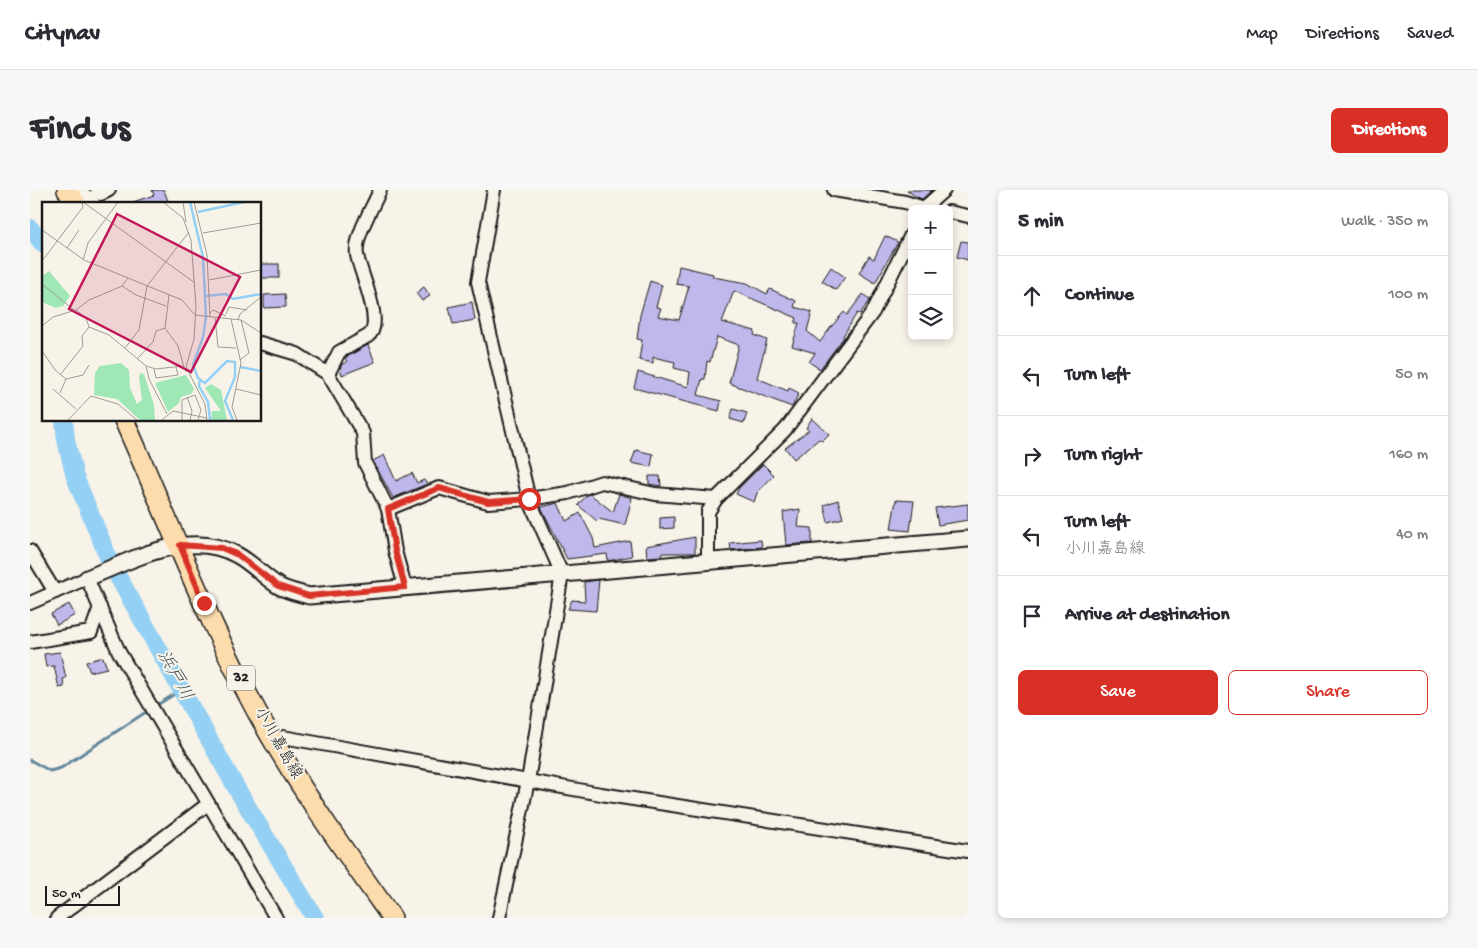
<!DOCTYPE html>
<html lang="en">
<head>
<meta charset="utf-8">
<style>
  body { margin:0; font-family:"Gochi Hand","Klee One",sans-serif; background:#f7f7f7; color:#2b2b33 }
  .controls { position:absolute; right:15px; top:15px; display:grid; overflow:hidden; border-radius:8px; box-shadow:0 2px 8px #0003 }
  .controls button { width:45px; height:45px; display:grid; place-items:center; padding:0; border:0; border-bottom:1px solid #e1e1e2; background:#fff; color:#2b2b33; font:25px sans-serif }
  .scale { position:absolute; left:15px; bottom:12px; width:75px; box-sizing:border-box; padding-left:5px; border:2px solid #1c1c1c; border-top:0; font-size:14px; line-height:18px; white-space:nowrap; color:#1c1c1c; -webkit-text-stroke:4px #f7f3e8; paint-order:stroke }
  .stop { position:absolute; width:15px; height:15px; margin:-11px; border:4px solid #d93025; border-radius:50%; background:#fff }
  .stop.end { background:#d93025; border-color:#fff; box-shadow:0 1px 5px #0008 }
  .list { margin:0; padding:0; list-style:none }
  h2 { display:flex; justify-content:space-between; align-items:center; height:65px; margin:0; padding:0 20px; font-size:21px }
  h2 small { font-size:16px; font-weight:400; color:#7c7c81 }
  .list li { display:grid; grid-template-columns:32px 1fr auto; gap:15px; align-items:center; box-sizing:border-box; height:80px; padding:0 20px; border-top:1px solid #e1e1e2 }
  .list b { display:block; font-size:19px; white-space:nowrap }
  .list p { margin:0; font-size:16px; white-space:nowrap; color:#7c7c81 }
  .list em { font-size:16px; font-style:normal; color:#7c7c81 }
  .actions { display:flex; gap:10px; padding:15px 20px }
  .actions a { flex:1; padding:11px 0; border:1px solid #d93025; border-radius:8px; text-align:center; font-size:18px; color:#d93025 }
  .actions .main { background:#d93025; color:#fff }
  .icon { flex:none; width:28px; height:28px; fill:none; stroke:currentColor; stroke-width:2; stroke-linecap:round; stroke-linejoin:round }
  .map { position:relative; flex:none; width:938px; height:728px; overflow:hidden; border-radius:8px }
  header { display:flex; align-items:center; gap:30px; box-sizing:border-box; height:70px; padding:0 25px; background:#fff; border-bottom:1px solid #e1e1e2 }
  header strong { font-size:24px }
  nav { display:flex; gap:28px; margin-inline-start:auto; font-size:18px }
  .intro { display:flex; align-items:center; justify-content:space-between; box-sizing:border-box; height:120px; padding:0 30px }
  h1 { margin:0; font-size:35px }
  .button { padding:12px 22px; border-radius:8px; background:#d93025; color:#fff; font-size:18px; font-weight:700 }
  main { display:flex; gap:30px; padding:0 30px }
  aside { flex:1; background:#fff; border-radius:8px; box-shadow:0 2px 8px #0003 }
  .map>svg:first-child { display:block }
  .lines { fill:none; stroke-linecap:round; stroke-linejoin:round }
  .stream { stroke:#64889e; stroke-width:3 }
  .river { stroke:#94d0f4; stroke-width:18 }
  .building { fill:#bfb8ea; stroke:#1c1c1c }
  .minor-casing { stroke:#1c1c1c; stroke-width:16 }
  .tertiary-casing { stroke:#1c1c1c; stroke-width:19 }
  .primary-casing { stroke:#1c1c1c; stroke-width:22 }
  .minor { stroke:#f7f3e8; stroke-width:12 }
  .tertiary { stroke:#f7f3e8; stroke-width:15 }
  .primary { stroke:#fcdcac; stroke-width:19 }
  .route { stroke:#d93025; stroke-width:6 }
  .labels { text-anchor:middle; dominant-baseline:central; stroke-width:4; stroke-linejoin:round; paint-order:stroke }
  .shield { fill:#f7f3e8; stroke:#5e5c59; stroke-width:1 }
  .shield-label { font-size:15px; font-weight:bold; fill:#1c1c1c }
  .street-label { font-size:16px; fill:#1c1c1c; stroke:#f7f3e8 }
  .water-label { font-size:18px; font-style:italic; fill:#40525d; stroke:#f7f3e8 }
  .inset-river { fill:none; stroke:#94d0f4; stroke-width:2.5 }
  .inset-road { fill:none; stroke:#9f9d96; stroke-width:1 }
  .view { fill:#c2185b; fill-opacity:0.15; stroke:#c2185b; stroke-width:2.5 }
  .inset-edge { fill:none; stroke:#1c1c1c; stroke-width:2.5 }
</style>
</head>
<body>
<header>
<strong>Citynav</strong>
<nav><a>Map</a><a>Directions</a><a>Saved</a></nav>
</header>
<div class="intro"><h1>Find us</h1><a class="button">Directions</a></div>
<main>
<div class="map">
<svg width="938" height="728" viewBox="0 0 938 728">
  <rect width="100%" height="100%" fill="#f7f3e8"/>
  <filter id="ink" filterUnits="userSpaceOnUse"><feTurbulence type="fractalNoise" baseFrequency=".02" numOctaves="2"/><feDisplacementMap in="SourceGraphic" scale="10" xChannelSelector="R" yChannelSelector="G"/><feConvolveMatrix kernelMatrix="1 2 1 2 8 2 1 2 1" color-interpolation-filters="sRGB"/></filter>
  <g filter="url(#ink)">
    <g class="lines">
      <g class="stream">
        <polyline points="124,517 151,500"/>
        <polyline points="0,570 20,581 31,578 119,520"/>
      </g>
      <g class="river">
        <polyline points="0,38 14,55"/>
        <polyline points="34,230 36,250 45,287 81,374 208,601 285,728"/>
      </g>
    </g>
    <g class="building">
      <polygon points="122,0 134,0 139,14 103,14 103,12 124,5"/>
      <polygon points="877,0 902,0 892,9 885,6"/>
      <polygon points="855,46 868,52 845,93 829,83 839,66 844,69"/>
      <polygon points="931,51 938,52 938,70 927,67"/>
      <rect x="230" y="74" width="19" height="14"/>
      <polygon points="649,76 683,84 683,87 717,93 737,104 740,99 766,111 764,117 782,122 777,141 790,152 801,137 814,122 817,125 833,104 840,110 830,124 827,123 813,146 814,147 790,179 779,172 785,163 762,156 769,133 765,133 767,128 704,101 692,132 725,141 724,145 737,150 727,188 758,201 759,198 769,203 762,217 699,193 709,155 687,147 680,172 677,171 675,189 672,189 668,205 691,211 689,221 604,198 608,182 658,197 660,182 644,178 645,172 623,167 623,173 609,170 612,150 607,149 610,125 620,91 632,95 626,117 631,118 628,126 649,130 659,96 646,94"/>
      <polygon points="801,77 815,87 806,100 792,91"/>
      <polygon points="394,97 400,106 392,111 386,103"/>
      <polygon points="255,104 256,117 234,118 234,105"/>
      <polygon points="442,112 445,130 423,134 419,117"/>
      <polygon points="338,155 345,172 312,185 310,179 312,174 317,172 315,168"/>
      <polygon points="703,219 717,223 714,233 700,229"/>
      <polygon points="782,228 799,244 792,251 789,249 764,269 755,258 779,240 776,238"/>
      <polygon points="606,260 623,264 621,277 601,273"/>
      <polygon points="354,265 366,291 382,283 387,293 394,290 397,294 363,308 343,271"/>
      <polygon points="733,274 744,285 727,303 724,312 706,304 709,298"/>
      <polygon points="619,286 630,286 631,296 619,294"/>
      <polygon points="560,304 583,322 589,304 602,308 595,335 569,329 567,331 548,315 556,306"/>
      <polygon points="808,310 813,328 798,332 794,315"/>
      <polygon points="866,310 884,311 880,341 861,339"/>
      <polygon points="528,313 536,331 550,323 563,348 565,358 600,351 602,366 578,371 577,364 537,369 511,317"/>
      <polygon points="938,314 938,330 908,335 905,318"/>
      <polygon points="770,319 768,337 782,338 782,353 756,355 753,322"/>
      <polygon points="644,327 644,338 630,339 630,328"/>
      <polygon points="665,347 665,363 631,363 631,366 617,367 616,356"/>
      <polygon points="731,350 732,357 701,360 700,353"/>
      <polygon points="569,390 566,421 538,419 542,410 555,411 554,392"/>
      <polygon points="39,414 45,425 27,435 21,424"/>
      <polygon points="30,462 36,488 33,489 34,497 29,498 24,476 16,477 14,464"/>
      <polygon points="73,467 77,478 60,482 56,472"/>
    </g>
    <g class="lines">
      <defs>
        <g id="minor">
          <polyline points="67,0 71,4 79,0"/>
          <polyline points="464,0 448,92 499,309 532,384 498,591 469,728"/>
          <polyline points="804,0 875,12 894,18"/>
          <polyline points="42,8 52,3 60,8 64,14"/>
          <polyline points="893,19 914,0"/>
          <polyline points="919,22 938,26"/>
          <polyline points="230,153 267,164 298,184 333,243 335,273 358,319 365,361 375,397"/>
          <path d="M298,184L309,162L338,146C355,134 330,83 327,65C324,47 343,17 350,0"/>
          <polyline points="358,319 409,298 458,312 499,309 538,303 572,292 625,304 686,309"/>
          <polyline points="0,361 25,402"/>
          <polyline points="678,372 678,322 686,309 755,240 843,122 882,43"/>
          <polyline points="0,413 57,388 89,462 246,728"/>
          <polyline points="0,452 61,442 70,417"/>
          <polyline points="243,551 253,547 571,604 938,661"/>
          <polyline points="27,728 178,614"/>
        </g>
        <path id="tertiary" d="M57,388C103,370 159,338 207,365C222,373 233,386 247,395C256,401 269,403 279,406L938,349"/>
        <g id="primary">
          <polyline points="37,0 46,14"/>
          <path d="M94,230C142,338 184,450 244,552C280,613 321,670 362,728"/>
        </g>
      </defs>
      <use href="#minor" class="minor-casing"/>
      <use href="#tertiary" class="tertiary-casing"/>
      <use href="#primary" class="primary-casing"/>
      <use href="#minor" class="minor"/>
      <use href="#tertiary" class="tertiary"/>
      <use href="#primary" class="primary"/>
    </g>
  </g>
  <g class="lines" filter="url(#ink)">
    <polyline class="route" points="174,413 150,355 192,358 208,365 248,396 279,406 375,397 365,361 358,319 409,298 458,312 499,309"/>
  </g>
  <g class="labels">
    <rect class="shield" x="197" y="475.5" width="28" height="25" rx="4"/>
    <g class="shield-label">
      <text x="211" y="488">32</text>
    </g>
    <g class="street-label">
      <text transform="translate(247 554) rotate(60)">小川嘉島線</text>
    </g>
    <g class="water-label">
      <text transform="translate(144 486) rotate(61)">浜戸川</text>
    </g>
  </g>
  <g transform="translate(12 12)">
    <rect width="219" height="219" fill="#f7f3e8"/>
    <path d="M7,69L28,94L21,104L14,106L0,100V74ZM79,161L87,168L88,186L95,202L100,198L97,176L98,171L102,172L112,203L113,218H98L75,197L52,193L53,171L58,164ZM144,173L152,187L149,192L139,195L137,201L126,210L113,181ZM169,182L179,188L185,218H169L170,209H179L163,186Z" fill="#9fe8b6"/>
    <path class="inset-river" d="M148,0L161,55L164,115L161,135L151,163L156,176L163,181L185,159L193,160V175L183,199L191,218M156,10L202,0M163,94L184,92L191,97L219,92M198,165L219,169M158,178L157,184L166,200L168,218"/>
    <path class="inset-road" d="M41,0L153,81M121,0L141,16L149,38L154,104L152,137L144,165L163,202L165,218M141,0L144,20M152,0L165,53L168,115M0,28L42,58L140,98L153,113L199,118L219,131M161,31L219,21M25,46L37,28M41,58L46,41L76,0M0,59L41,5L40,0M167,78L219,68M0,82L32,108M80,84L94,93L124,104M127,93L123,126L136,144L142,165M34,108L44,116L47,125M168,111L171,108L184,114M184,112L187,105L205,108M173,116L176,145L194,146M189,117L199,161L190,205L195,218M196,118L198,112L219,95M0,124L11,115L34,108L47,98L80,84L86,76M47,125L67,133L104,164L114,167L140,164L145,170M83,146L97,128L105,84L147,30M0,149L14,169L24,177L41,173L47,163M95,157L111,140L114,129L123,126M198,158L207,151L199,118M104,164L107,177L125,212M112,167L114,176L136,173L134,165M18,173L41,144L40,134L47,125M11,187L34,207M194,187L219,193M18,191L24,177M145,195L150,209L148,218M26,218L49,194L76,202L95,218M120,218L131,209L165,216M140,218V198L153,193L159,208L156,218"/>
    <path class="view" d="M75,12L198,75L149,170L27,107Z"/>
    <rect width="219" height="219" class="inset-edge"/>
  </g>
</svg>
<div class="controls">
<button>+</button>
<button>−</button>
<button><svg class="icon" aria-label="layers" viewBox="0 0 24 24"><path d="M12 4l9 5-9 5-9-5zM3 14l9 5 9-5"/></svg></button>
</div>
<div class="scale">50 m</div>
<div class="stop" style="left:499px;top:309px"></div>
<div class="stop end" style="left:174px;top:413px"></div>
</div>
<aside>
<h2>5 min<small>Walk · 350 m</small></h2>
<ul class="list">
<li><svg class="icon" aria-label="ahead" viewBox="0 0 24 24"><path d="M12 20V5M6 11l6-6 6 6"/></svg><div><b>Continue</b></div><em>100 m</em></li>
<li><svg class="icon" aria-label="left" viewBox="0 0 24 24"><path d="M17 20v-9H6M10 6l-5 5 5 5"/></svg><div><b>Turn left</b></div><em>50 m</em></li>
<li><svg class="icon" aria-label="right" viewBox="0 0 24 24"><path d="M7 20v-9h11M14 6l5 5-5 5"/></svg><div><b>Turn right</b></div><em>160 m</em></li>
<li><svg class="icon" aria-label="left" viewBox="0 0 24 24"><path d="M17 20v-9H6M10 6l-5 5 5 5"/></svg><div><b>Turn left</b><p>小川嘉島線</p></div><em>40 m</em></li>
<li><svg class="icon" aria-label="arrive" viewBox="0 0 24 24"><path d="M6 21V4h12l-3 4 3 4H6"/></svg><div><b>Arrive at destination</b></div></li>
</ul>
<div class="actions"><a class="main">Save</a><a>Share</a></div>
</aside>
</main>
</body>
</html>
